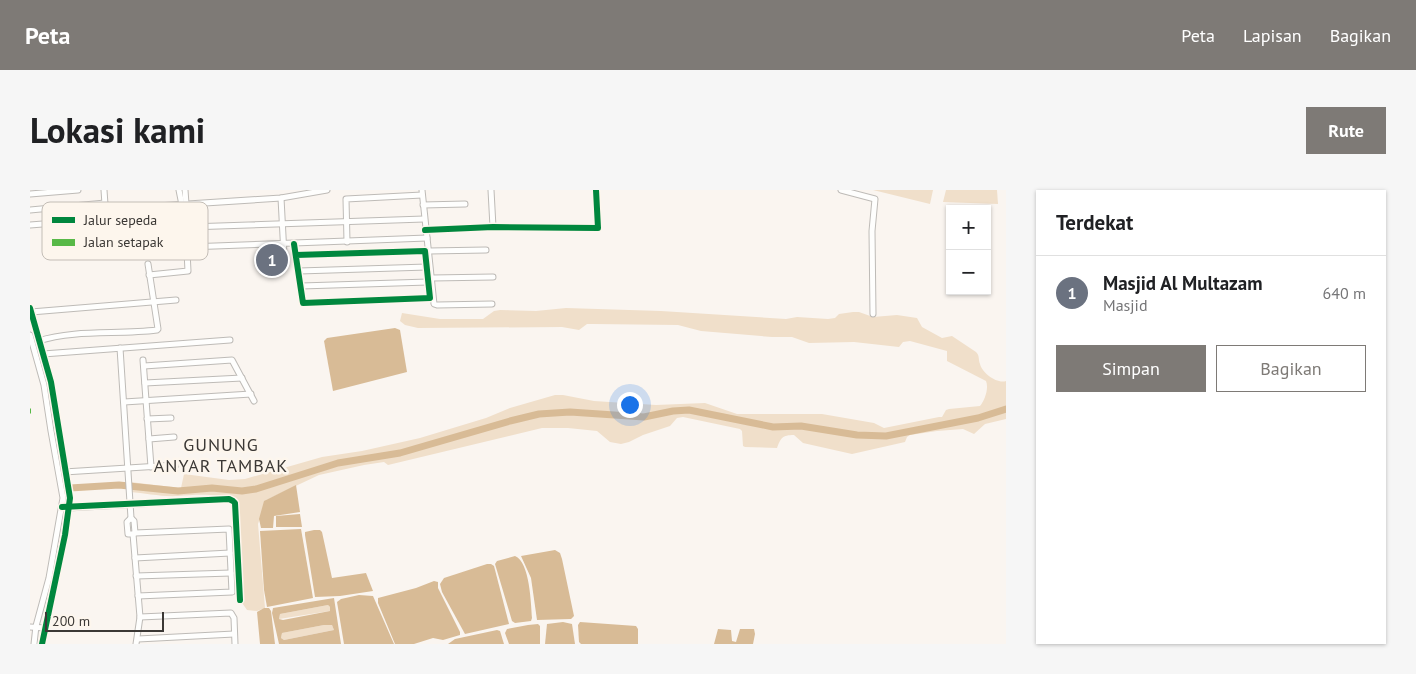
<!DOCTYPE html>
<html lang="id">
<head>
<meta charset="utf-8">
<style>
  body { margin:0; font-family:"PT Sans",sans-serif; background:#f6f6f6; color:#202124 }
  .controls { position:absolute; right:15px; top:15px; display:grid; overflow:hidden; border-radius:0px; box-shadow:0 1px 4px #0004 }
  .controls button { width:45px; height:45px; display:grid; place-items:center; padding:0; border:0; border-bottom:1px solid #e0e0e0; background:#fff; color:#202124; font:25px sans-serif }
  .scale { position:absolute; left:15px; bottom:12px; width:119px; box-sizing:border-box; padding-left:5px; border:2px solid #3b3835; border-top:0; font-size:14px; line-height:18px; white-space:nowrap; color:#3b3835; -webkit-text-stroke:4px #fdf6ed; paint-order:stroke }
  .you { position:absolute; left:599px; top:214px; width:18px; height:18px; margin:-12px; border:4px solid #fff; border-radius:50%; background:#1a73e8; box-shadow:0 0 0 8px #1a73e833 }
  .badge { display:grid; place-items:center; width:32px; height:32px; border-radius:50%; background:#7e7a76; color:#fff; font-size:16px; font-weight:700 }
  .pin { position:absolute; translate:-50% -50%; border:2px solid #fff; box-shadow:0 1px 5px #0006 }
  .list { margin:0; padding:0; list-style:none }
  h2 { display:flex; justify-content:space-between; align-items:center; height:65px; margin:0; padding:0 20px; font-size:21px }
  h2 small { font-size:16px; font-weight:400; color:#757577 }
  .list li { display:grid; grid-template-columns:32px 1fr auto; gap:15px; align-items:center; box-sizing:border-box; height:75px; padding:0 20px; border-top:1px solid #e0e0e0 }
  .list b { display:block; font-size:19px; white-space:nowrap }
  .list p { margin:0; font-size:16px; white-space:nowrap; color:#757577 }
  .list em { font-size:16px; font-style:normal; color:#757577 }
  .actions { display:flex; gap:10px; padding:15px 20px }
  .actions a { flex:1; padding:11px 0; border:1px solid #7e7a76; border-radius:0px; text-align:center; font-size:18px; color:#7e7a76 }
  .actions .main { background:#7e7a76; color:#fff }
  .map { position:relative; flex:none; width:976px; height:454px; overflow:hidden; border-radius:0px }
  header { display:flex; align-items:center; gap:30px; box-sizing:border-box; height:70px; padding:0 25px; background:#7e7a76; color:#fff }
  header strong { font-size:24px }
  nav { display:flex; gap:28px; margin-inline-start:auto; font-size:18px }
  .intro { display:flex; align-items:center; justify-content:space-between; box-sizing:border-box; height:120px; padding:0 30px }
  h1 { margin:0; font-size:35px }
  .button { padding:12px 22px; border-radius:0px; background:#7e7a76; color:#fff; font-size:18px; font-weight:700 }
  main { display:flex; gap:30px; padding:0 30px }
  aside { flex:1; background:#fff; border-radius:0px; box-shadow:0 1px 4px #0004 }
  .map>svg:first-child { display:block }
  .green { fill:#f0dfca }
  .water { fill:#d8bb96; fill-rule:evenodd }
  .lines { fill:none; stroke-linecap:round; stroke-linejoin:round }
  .river { stroke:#d8bb96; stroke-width:7 }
  .street-casing { stroke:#bebbb7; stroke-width:7 }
  .street { stroke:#fefefd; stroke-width:5 }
  .quiet { stroke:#58b947; stroke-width:5; stroke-dasharray:10 5; stroke-linecap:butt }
  .cycleway-casing { stroke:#fdf6ed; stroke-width:9 }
  .cycleway { stroke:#00873e; stroke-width:6 }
  .labels { text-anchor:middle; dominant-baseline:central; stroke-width:5; stroke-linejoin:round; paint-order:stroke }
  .quarter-label { font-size:18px; letter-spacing:1px; fill:#3b3835; stroke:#fdf6ed }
  .key { fill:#fdf6ed; stroke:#c3bdb6; stroke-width:1 }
  .key-label { font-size:14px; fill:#3b3835 }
</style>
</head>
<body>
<header>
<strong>Peta</strong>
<nav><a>Peta</a><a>Lapisan</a><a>Bagikan</a></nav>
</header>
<div class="intro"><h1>Lokasi kami</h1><a class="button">Rute</a></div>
<main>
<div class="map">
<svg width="976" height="454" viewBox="0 0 976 454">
  <rect width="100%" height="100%" fill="#faf5f0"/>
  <g class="green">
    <polygon points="843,0 903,0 900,14"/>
    <polygon points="916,0 967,0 968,14 913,12"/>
    <path d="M536,118L631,121L756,129L767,127L798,129L805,128L809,124L823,122H829L843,127L867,125L887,128L892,137L912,148L922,146L946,162C950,166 948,169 950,174C952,183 967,194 976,191V229L955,234L944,244L933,239L907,241L880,245L877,247L875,252L822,264L773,253L764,245C752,245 751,248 747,258L715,257L713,256L712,241L710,239L653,227L647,228L640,236L613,245L599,252L591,254L580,252L567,241L538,238H512L358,275L354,272L334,275L289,285L236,310L228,334L235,418L227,421L217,420L210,410L205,313C189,302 166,305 148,306C132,307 115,303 100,302V292L151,298L154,284L199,290L215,289L292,267L332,261L390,248L456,228L480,218L525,205H533L564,211L626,215L675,213L707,224H792L844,233L854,238L909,227H912L916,220L919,219L950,216C955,210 959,198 956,191L917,171V161L880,151L873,152L869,157L824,152L779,153L762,147H742L671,141L648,135L563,134H557L549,140L532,137L388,138L375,135L370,131L372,123L410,129H453L464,121L470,120L506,121Z"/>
    <polygon points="298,415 300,417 300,421 249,429 250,424"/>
    <polygon points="294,435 302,435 304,440 254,450 251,448 252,443"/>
  </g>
  <g class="water">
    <polygon points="365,138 370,140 377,182 303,201 294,151 297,148"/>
    <polygon points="266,295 270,322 244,326 243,338 231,338 229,329 234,311"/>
    <polygon points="270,324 272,337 246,337 246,326"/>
    <polygon points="271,339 283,408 237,417 234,400 230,341"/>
    <polygon points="284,340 290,340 292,342 302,388 336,383 343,401 310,406 285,407 275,345 275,342"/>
    <polygon points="525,360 530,363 532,369 544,426 541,429 507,430 501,388 491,366"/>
    <path d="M485,366C500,372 501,414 502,428L501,431L485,433L482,431L465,374L467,371Z"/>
    <polygon points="457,374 461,374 464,376 479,434 435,444 412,402 410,394 414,388"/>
    <polygon points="404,391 408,392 408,398 430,442 430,445 413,450 403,448 384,454 365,454 348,413 348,408 386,398"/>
    <polygon points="329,405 343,406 364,454 314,454 307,412 311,409"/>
    <path d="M304,408L311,454H249L242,423L243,418ZM298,415L300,417V421L253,430L249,429L250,424ZM294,435H302L304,440L254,450L251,448L252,443Z"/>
    <polygon points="234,418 239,418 241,421 245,454 230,454 227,422"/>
    <polygon points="533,432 542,434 545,454 515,454 517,434"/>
    <polygon points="550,432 606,436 608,439 608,454 551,454 549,452 548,435"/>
    <polygon points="498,435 508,434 510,436 510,454 479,454 475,443 477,439"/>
    <polygon points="688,439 701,440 702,451 706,452 710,439 724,439 725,444 723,454 684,454"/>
    <polygon points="467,440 470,441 474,454 418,454 425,449"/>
  </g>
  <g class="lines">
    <polyline class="river" points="40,298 89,295 148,301 182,298 212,301 226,299 308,273 370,263 480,231 509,224 540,222 614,227 643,221 659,220 743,237 771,236 827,245 856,246 948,228 976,219"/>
    <defs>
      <g id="street">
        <polyline points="149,0 152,15"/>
        <polyline points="392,0 404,114 407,115 462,114"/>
        <polyline points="461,0 463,37"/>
        <polyline points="811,0 845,9 842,41 843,124"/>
        <polyline points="0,4 48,0"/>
        <polyline points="251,8 254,65"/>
        <polyline points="393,15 435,14"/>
        <polyline points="97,18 251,8 297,0"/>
        <polyline points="0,20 75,13"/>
        <polyline points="0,35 76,29 74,0"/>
        <polyline points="100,39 394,29"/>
        <polyline points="395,40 463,37 568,38 566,0"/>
        <polyline points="317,52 316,9 392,5"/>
        <polyline points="264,54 273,113 400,108 395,61 266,65"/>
        <polyline points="103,59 397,48"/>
        <polyline points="399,61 456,60"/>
        <polyline points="269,81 397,77"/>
        <polyline points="119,85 158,81 155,23 156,14 155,0"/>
        <polyline points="402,88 463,87"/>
        <polyline points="271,96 398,92"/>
        <polyline points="0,118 21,192 40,308 35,345 12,454"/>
        <polyline points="1,122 146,110"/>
        <polyline points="0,145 14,195 21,241 33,308 19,388 6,436 4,454"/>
        <path d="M8,151C46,139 87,145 127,140L128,139L118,74"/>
        <polyline points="90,158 101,328 104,331 105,343 103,344 110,427 106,454"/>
        <polyline points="13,164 200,150"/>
        <polyline points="113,170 121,277"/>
        <polyline points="114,176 202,170 224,211"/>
        <polyline points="115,193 212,188"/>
        <polyline points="94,212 221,204"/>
        <polyline points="117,229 141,228"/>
        <polyline points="119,249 144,247"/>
        <polyline points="34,282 146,275"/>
        <polyline points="38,318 199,309 203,311 205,313 210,410"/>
        <polyline points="101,328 97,332 98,344 103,344"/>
        <polyline points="105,343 199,339 202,402 108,406"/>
        <polyline points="105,368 200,363"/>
        <polyline points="106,386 201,383"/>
        <polyline points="110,427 201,423 204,428 205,454"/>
        <polyline points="0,437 15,438"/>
        <polyline points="108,449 204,444"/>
      </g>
    </defs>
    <use href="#street" class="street-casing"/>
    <use href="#street" class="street"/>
    <polyline class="quiet" points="0,221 1,221"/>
    <defs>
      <g id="cycleway">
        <polyline points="395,40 463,37 568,38 566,0"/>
        <polyline points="264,54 273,113 400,108 395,61 266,65"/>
        <polyline points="0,118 21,192 40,308 35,345 12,454"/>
        <polyline points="32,317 199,309 203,311 205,313 210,410"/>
      </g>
    </defs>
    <use href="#cycleway" class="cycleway-casing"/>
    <use href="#cycleway" class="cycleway"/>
  </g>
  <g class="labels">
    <g class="quarter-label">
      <text x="191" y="254">GUNUNG<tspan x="191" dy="21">ANYAR TAMBAK</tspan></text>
    </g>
  </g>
  <rect x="12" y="12" width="166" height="58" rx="8" class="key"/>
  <rect x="22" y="27" width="23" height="6" fill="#00873e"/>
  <rect x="22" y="49" width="23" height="7" fill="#58b947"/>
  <g class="key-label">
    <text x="54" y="35">Jalur sepeda</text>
    <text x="54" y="57">Jalan setapak</text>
  </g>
</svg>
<div class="controls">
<button>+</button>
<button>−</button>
</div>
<div class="scale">200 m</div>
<div class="you"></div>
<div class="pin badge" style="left:242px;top:70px;background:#6b7280">1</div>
</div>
<aside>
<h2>Terdekat<small></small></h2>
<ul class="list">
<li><span class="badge" style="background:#6b7280">1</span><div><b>Masjid Al Multazam</b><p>Masjid</p></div><em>640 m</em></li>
</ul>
<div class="actions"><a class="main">Simpan</a><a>Bagikan</a></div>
</aside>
</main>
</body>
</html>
